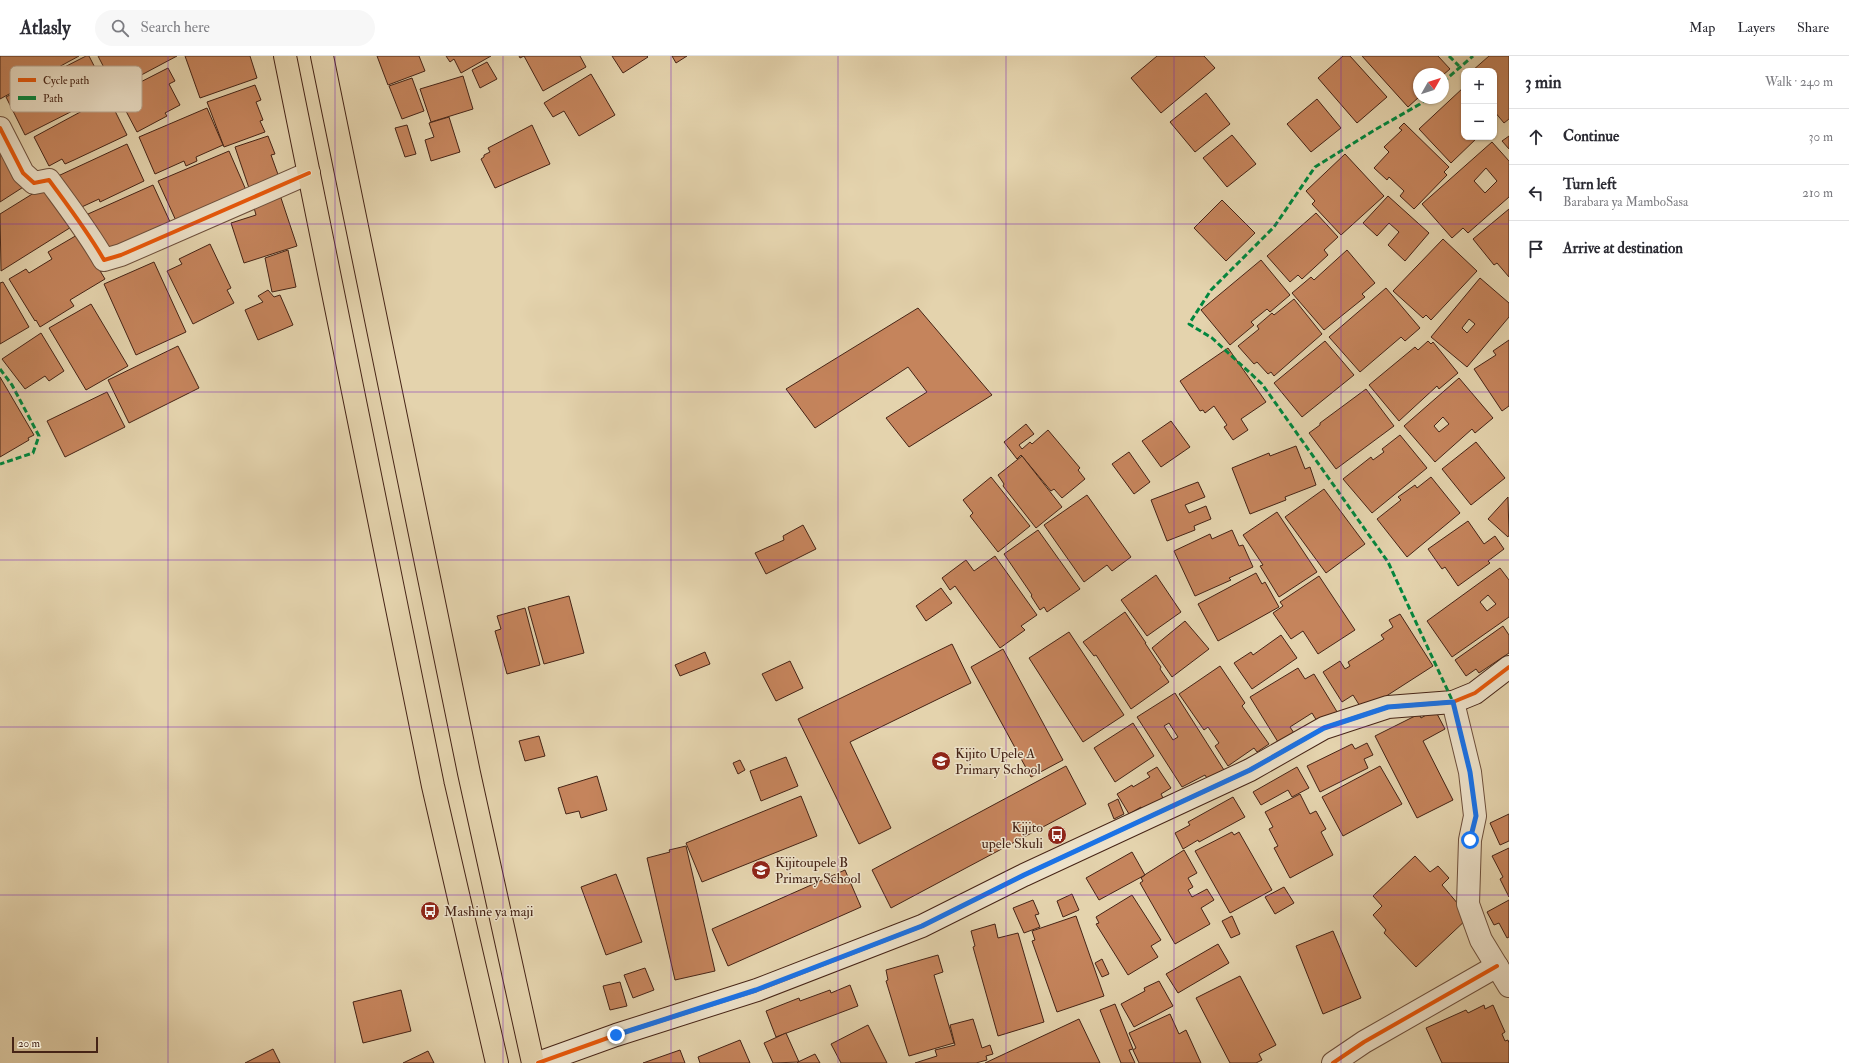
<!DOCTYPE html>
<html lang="en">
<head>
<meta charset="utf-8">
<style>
  body { margin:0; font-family:"IM FELL Double Pica",serif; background:#f7f7f7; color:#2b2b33 }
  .controls { position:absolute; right:12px; top:12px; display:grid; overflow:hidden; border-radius:8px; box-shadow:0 1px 3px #0004 }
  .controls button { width:36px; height:36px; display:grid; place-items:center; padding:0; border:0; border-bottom:1px solid #e1e1e2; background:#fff; color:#2b2b33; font:20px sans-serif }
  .compass { position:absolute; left:1413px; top:12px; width:36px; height:36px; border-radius:50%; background:#fff; box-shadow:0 1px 3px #0004; rotate:51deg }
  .scale { position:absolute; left:12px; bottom:10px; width:86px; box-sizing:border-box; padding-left:4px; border:2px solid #462416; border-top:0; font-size:11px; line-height:14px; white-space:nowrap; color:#462416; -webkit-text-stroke:3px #ede2ca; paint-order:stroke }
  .stop { position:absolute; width:12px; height:12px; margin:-9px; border:3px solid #1a73e8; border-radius:50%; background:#fff }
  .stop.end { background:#1a73e8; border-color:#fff; box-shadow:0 1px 4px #0008 }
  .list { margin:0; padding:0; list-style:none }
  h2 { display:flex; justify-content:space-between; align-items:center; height:52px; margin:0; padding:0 16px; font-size:17px }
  h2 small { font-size:13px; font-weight:400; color:#7c7c81 }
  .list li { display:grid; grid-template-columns:26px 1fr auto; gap:12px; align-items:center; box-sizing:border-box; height:56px; padding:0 16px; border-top:1px solid #e1e1e2 }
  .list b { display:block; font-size:15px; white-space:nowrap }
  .list p { margin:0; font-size:13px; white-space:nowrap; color:#7c7c81 }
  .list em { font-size:13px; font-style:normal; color:#7c7c81 }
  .icon { flex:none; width:22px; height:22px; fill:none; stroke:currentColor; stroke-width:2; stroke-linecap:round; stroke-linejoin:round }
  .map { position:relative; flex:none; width:1509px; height:1007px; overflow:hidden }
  header { display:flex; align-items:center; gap:24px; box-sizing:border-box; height:56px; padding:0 20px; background:#fff; border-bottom:1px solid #e1e1e2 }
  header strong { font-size:19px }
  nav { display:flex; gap:22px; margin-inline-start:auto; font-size:14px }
  .search { width:280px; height:36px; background:#f7f7f7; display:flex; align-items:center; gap:10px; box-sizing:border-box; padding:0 14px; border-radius:22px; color:#7c7c81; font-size:15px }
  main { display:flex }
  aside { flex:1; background:#fff }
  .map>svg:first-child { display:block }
  .building { fill:#c5845c; stroke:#462416; fill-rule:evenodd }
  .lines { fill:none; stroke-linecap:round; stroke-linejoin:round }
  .street-casing { stroke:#6e503c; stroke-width:24 }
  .secondary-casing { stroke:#462416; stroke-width:24 }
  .primary-casing { stroke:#462416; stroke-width:24 }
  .street { stroke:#ede2ca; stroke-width:22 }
  .secondary { stroke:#ede2ca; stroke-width:22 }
  .primary { stroke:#e4d3ad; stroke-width:22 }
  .quiet { stroke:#00873e; stroke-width:3; stroke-dasharray:6 3; stroke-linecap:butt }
  .cycleway-casing { stroke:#ede2ca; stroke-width:6 }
  .cycleway { stroke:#e8590c; stroke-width:4 }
  .route { stroke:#1a73e8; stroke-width:5 }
  .grid { fill:none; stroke:#7b2cbf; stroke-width:1; stroke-opacity:0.55 }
  .labels { text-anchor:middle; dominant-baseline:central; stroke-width:3; stroke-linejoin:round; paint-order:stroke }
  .poi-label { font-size:14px; fill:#462416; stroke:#ede2ca; text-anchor:start }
  .key { fill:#ede2ca; stroke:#bba994; stroke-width:1 }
  .key-label { font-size:11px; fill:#462416 }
</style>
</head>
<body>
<header>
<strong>Atlasly</strong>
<div class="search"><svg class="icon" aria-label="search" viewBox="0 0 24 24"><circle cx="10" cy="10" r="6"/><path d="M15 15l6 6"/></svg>Search here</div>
<nav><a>Map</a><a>Layers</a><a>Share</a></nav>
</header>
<main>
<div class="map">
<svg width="1509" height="1007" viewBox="0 0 1509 1007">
  <rect width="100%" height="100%" fill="#e4d3ad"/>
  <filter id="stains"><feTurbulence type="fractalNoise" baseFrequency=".005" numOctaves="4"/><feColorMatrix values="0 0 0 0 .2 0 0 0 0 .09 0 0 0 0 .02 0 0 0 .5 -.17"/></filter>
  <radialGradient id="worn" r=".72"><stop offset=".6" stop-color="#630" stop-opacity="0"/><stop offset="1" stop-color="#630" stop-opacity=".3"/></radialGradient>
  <g class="building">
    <polygon points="0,0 79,0 0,43"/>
    <path d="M86,0H89L108,37L25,79L6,41ZM79,25L83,31L70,38L66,32Z"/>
    <polygon points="98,0 177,0 115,33"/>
    <polygon points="185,0 250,0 257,22 200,42"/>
    <polygon points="377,0 419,0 425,15 388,29"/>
    <polygon points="446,0 491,0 461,17 454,3 450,6"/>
    <polygon points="519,0 580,0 586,11 543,35 524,0 520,2"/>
    <polygon points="612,0 647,0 648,1 623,17"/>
    <polygon points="672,0 687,0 676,7"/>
    <polygon points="1157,0 1204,0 1215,12 1161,57 1131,22"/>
    <polygon points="1343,0 1350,0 1387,41 1357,67 1318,22"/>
    <polygon points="1362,0 1438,0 1450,13 1443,19 1443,18 1419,18 1419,41 1408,51"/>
    <polygon points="1489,0 1509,0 1509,63 1504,67 1494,55 1494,15 1472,15"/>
    <polygon points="487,6 497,23 480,32 472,14"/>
    <polygon points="168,12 175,25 169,28 180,49 165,57 167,60 137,76 117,38"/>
    <polygon points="591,18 615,59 579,80 564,55 553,61 544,47"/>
    <polygon points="463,20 473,53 431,66 420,33"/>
    <polygon points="412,22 424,55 402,63 389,30"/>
    <polygon points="255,29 261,44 256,46 263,64 260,65 265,76 224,91 207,46"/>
    <polygon points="1464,31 1464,81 1478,81 1451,107 1419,73"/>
    <polygon points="1206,37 1230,68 1195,96 1170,66"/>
    <polygon points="108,41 127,79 74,104 65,108 62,103 49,110 34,81"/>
    <polygon points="1317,43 1341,72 1311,96 1287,68"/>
    <polygon points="207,52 223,89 196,101 197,105 186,110 184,105 155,118 139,81"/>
    <polygon points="449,61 460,96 431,105 425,84 434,81 429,67"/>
    <polygon points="1404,67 1449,111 1444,116 1447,119 1414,153 1400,140 1404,135 1389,121 1387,124 1374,112 1389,96 1384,91 1402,74 1399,72"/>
    <polygon points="407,69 416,98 405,101 395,72"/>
    <polygon points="532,69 550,108 495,132 481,103 484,101 484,99 490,96 488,92"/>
    <polygon points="1232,79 1256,108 1227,131 1203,102"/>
    <polygon points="268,80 275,98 271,99 280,124 250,135 235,91"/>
    <polygon points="1509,80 1509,93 1502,85"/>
    <path d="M1492,86L1509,105V141L1468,177L1463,172L1452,182L1422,148ZM1486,112L1497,125L1485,137L1474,125Z"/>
    <polygon points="127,88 144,125 100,146 99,143 73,155 58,120"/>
    <polygon points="0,90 28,128 0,146"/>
    <polygon points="229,95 249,141 177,167 158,125"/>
    <polygon points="1345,98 1384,140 1341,179 1312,148 1315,145 1306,135"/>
    <polygon points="50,127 76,168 1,215 0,158"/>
    <polygon points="153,129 171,168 107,199 88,158"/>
    <polygon points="280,139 297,190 244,207 231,167 256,159 253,148"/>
    <polygon points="1388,140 1429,177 1405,205 1388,189 1399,176 1389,167 1377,180 1363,167"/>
    <polygon points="1222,144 1255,177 1226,205 1194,172"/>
    <polygon points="1509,153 1509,221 1497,207 1494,209 1473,183"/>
    <polygon points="1316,157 1338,181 1324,194 1328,199 1302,223 1298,219 1290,226 1267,200"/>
    <polygon points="84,175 91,200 105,223 70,244 74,250 40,271 36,264 35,265 9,223 26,213 29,217 52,203 48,196"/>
    <polygon points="1443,183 1477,215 1431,264 1426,259 1423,262 1393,235"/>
    <polygon points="210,188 231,232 227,234 234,247 193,268 167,215 182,208 179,203"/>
    <polygon points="288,194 296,231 272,236 265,202"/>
    <polygon points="1347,194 1375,227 1362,238 1365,241 1324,274 1292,237 1311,221 1314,224"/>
    <polygon points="1261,204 1290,239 1270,256 1267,253 1251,266 1254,269 1230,289 1201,254"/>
    <polygon points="154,206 186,276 136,299 104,228"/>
    <path d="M1480,222L1509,247V261L1467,311L1431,281ZM1469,263L1475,268L1467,277L1462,272Z"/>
    <polygon points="3,226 29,271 0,288 0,227"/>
    <polygon points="1386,232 1420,272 1405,285 1401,281 1360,316 1329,281"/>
    <polygon points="268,234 274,241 280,239 293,269 258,284 245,254 263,246 258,240"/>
    <polygon points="1294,243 1322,278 1274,320 1271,316 1268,318 1257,306 1254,308 1238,290 1259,273 1257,270 1272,257 1274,259"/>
    <polygon points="91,248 128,310 86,334 49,272"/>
    <polygon points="918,252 992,339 909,391 886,362 927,336 908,311 815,372 786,333"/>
    <polygon points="41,277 64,315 49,325 45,320 25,333 2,303"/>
    <polygon points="1509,284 1509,350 1502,355 1474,313 1496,299 1493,295"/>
    <polygon points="1325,285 1354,319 1302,361 1274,327"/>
    <polygon points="1428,285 1431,288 1433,286 1458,317 1439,333 1437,330 1399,365 1369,329 1415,291 1418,294"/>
    <polygon points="178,290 199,332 129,367 108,324"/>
    <polygon points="1228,292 1266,346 1241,363 1248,374 1233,384 1224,371 1227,369 1214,350 1205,357 1203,354 1200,355 1180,325"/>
    <polygon points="0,321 34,379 28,382 29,384 0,401"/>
    <path d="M1459,322L1493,362L1475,377L1472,373L1435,406L1404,370ZM1443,361L1449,368L1439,376L1434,370Z"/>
    <polygon points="1366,333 1394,370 1336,413 1309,377 1320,369 1320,367"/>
    <polygon points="107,336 125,371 65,401 47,365"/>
    <polygon points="1171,365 1190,391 1161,411 1142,385"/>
    <polygon points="1026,368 1034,378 1019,389 1022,393 1030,386 1032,388 1048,374 1080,412 1078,414 1085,423 1062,442 1054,433 1051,435 1021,399 1017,403 1004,386"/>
    <polygon points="1400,379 1427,412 1372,457 1343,423 1371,401 1373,404 1384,396 1382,393"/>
    <polygon points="1476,386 1505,422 1471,449 1442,413"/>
    <polygon points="1296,390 1305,413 1310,411 1316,429 1285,441 1286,444 1250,458 1232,412 1269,397 1270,400"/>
    <polygon points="1129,396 1150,426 1134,438 1112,408"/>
    <polygon points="1022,400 1062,451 1036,472 1003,430 1004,428 998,419"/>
    <polygon points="991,421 1030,470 998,496 970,460 973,457 963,444"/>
    <polygon points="1431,421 1460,457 1407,501 1377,463 1401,444 1398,441 1415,429 1417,432"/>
    <polygon points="1198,426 1205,441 1185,449 1189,457 1206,450 1211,463 1194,470 1195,474 1167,485 1151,444"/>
    <polygon points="1324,433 1365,488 1326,517 1285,461"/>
    <polygon points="1087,439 1131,501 1112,515 1107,509 1084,526 1044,469"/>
    <polygon points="1508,441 1509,479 1508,481 1488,463"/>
    <polygon points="1277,456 1317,516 1279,541 1260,510 1263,509 1243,479"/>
    <polygon points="1468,465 1484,488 1495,480 1504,493 1488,505 1490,507 1458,530 1445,511 1442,513 1428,493"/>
    <polygon points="803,469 816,493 766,518 755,497 784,484 783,480"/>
    <polygon points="1038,474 1080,533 1047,556 1044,551 1040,554 1031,540 1032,539 1004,498"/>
    <polygon points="1232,474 1239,490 1243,489 1253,511 1229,522 1231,524 1195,540 1174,495 1210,478 1212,483"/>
    <polygon points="995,500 1037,559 1021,570 1025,574 1000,592 955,530 950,534 942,522 966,504 974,515"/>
    <path d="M1500,512L1509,524V561L1452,601L1427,565ZM1488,539L1496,548L1487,555L1480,546Z"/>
    <polygon points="1256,517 1262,528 1265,526 1279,551 1218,585 1198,548"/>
    <polygon points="1156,519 1181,556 1147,580 1121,544"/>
    <polygon points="1319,520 1355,574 1318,598 1303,575 1291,583 1273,557 1283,550 1280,546"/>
    <polygon points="941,532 952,547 926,565 916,550"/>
    <polygon points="569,540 584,597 544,608 528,551"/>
    <polygon points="525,552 540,609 507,618 495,575 501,573 497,560"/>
    <polygon points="1125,556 1146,587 1145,587 1161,611 1160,613 1169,626 1131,653 1096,599 1094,600 1083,586"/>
    <polygon points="1400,558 1433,610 1363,655 1353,639 1342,646 1323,616 1340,605 1345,613 1350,610 1348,606 1384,583 1381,579 1393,571 1389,564"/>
    <polygon points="1185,565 1209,593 1172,621 1152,592"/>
    <polygon points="1503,570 1509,579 1509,597 1479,617 1476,613 1466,620 1455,604"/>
    <polygon points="1069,576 1124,659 1083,686 1029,602"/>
    <polygon points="1281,579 1297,602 1252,633 1234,607 1251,596 1253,599"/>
    <polygon points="952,588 971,627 850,686 891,772 859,788 798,663"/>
    <polygon points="1003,593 1063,704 1031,721 971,611"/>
    <polygon points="705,596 710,608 680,620 675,609"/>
    <polygon points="790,605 803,632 776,645 762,618"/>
    <polygon points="1220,610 1245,647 1242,650 1269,688 1257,696 1254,692 1228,710 1215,690 1219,687 1208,671 1204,674 1179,638"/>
    <polygon points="1298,612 1305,623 1314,618 1339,659 1320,670 1312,657 1290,671 1294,677 1278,686 1250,641"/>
    <path d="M1175,637L1224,714L1208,724L1205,719L1182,731L1137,661ZM1169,667L1178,681L1173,684L1164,670Z"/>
    <polygon points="1435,654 1445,673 1423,685 1453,744 1417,762 1375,680 1419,658 1421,662"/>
    <polygon points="1133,667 1154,700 1115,726 1094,692"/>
    <polygon points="539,680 545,700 525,705 519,685"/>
    <polygon points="1367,687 1373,699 1364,703 1368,712 1320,736 1307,710 1352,688 1355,693"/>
    <polygon points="786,701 798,730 761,745 750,715"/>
    <polygon points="740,704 745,714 738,718 733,707"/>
    <polygon points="1066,710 1086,748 891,852 872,814"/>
    <polygon points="1380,710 1402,748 1343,780 1322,741"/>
    <polygon points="1157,711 1171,732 1161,738 1163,742 1142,754 1141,751 1129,758 1117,738 1132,729 1133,731 1150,721 1147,717"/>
    <polygon points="1297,711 1309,732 1292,741 1288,734 1261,749 1253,736"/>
    <polygon points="597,720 607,754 581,762 579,755 566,758 558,732"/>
    <polygon points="1300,738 1310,758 1316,755 1326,773 1321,776 1333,799 1290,822 1274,792 1278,790 1269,773 1273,771 1265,756"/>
    <polygon points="801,740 817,780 702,826 686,787"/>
    <polygon points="1233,741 1245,761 1199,786 1198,784 1183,793 1175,777 1190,769 1188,766"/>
    <polygon points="1118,743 1124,758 1114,763 1108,748"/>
    <polygon points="1509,758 1509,785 1500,789 1490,767"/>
    <polygon points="1232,776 1234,779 1239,776 1272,834 1230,857 1195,795"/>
    <polygon points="686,790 715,915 675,924 647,802 670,796 669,794"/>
    <polygon points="1509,792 1509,841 1500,823 1503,821 1492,800"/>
    <polygon points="1184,794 1197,817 1188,822 1193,831 1188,834 1192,841 1207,833 1214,844 1201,852 1210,868 1175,888 1140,827 1143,825 1141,822 1146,818"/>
    <polygon points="1132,796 1145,819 1099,844 1086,822"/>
    <polygon points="1415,800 1430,816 1438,810 1449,822 1442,829 1469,861 1416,911 1384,877 1386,874 1373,859 1382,850 1373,840"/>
    <polygon points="845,814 861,851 728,910 712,873"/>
    <polygon points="616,818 642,886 606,899 581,831"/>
    <polygon points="1284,831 1294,847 1275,858 1265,841"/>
    <polygon points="1072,838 1079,854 1063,861 1057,845"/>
    <polygon points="1132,839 1161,884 1151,890 1158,901 1128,919 1096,868 1099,867 1096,861"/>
    <polygon points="1033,844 1039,858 1035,859 1040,871 1024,877 1013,852"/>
    <polygon points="1509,844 1509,881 1507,882 1499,867 1494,869 1487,856"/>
    <polygon points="1076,860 1104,940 1057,956 1032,885 1035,884 1032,875"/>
    <polygon points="1232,860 1240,878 1231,882 1222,865"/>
    <polygon points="995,868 998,882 1018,877 1044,966 998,980 973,891 975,890 971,875"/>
    <polygon points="1333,875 1361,942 1323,958 1296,890"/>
    <polygon points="1218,888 1229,907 1178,937 1166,918"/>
    <polygon points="938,899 943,916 934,919 954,987 909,1000 886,925 888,924 886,914"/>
    <polygon points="1102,903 1109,918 1102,921 1095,907"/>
    <polygon points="645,912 654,934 633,942 624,919"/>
    <polygon points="1240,920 1276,989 1259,998 1262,1004 1256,1007 1230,1007 1196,942"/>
    <polygon points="1159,925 1173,950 1134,971 1121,948 1145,935 1144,932"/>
    <polygon points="620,926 627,950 610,954 603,930"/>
    <polygon points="850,929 858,950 776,981 766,955 799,942 800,945 830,934 831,937"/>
    <polygon points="401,934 411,975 363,987 353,946"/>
    <polygon points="1115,948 1133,993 1129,994 1135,1007 1121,1007 1100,954"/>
    <polygon points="1484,949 1485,953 1493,949 1505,976 1502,978 1505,985 1508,984 1509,987 1509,1007 1442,1007 1426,972 1466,954 1468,957"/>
    <polygon points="1170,958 1179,978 1186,974 1201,1007 1139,1007 1133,994 1136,992 1129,977"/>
    <polygon points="973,963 982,992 990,989 993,998 986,1000 987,1004 976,1007 915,1007 937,1000 935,994 955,989 950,969"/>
    <polygon points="1079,963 1100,1007 985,1007"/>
    <polygon points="868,969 887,1007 841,1007 831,988"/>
    <polygon points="786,977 799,1006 773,1007 764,987"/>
    <polygon points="740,984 750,1007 700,1007 698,1001"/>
    <polygon points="273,993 280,1007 245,1007"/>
    <polygon points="680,994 685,1007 643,1007"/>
    <polygon points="428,995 434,1007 403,1007"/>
    <polygon points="815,998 820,1007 797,1007 798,1006"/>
  </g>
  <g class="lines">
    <defs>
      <g id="street">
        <path d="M0,72L23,117L34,127L49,124C68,150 88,176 104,204L121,199L309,117"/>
        <polyline points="1453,646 1470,716 1475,760 1470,784 1468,848 1481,884 1509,930"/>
        <polyline points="1333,1007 1364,986 1497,910"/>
      </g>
      <polyline id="secondary" points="538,1007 616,979 757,934 922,870 1024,819 1250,714 1324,672 1388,651 1453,646 1475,637 1509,611"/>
      <g id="primary">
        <polyline points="285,0 433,730 497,1007"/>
        <polyline points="322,0 469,717 533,1007"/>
      </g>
    </defs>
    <use href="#street" class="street-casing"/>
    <use href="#secondary" class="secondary-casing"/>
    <use href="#primary" class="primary-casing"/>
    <use href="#street" class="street"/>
    <use href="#secondary" class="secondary"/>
    <use href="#primary" class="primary"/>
    <g class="quiet">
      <polyline points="1449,0 1459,10"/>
      <polyline points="1443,26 1473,0"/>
      <polyline points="1427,42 1420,48 1373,75 1315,111 1274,171 1211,234 1189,268 1212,282 1262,328 1388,506 1453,646"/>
      <polyline points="0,313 12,329 39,380 33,397 0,408"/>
    </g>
    <defs>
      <g id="cycleway">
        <path d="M0,72L23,117L34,127L49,124C68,150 88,176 104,204L121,199L309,117"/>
        <polyline points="538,1007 616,979 757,934 922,870 1024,819 1250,714 1324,672 1388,651 1453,646 1475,637 1509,611"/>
        <polyline points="1333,1007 1364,986 1497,910"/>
      </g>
    </defs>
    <use href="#cycleway" class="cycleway-casing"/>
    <use href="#cycleway" class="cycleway"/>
  </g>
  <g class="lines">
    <polyline class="route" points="616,979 756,934 922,870 1024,819 1250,714 1324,672 1388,651 1453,646 1470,716 1476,760 1470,784"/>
  </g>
  <path class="grid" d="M168,0V1007M335,0V1007M503,0V1007M671,0V1007M838,0V1007M1006,0V1007M1174,0V1007M1341,0V1007M0,168H1509M0,336H1509M0,504H1509M0,671H1509M0,839H1509"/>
  <defs>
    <symbol id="school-disc" viewBox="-11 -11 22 22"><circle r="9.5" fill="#8f2418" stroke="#ede2ca"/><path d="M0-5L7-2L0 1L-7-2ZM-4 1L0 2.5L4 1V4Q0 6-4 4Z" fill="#fff"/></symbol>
    <symbol id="bus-disc" viewBox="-11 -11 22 22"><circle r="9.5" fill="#8f2418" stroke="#ede2ca"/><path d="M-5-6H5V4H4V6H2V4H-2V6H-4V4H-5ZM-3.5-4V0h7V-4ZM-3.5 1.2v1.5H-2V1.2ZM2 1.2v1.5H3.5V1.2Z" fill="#fff"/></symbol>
  </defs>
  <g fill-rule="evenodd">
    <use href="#school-disc" x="930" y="694" width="22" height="22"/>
    <use href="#bus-disc" x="1046" y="768" width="22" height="22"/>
    <use href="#school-disc" x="750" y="803" width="22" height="22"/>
    <use href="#bus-disc" x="419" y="844" width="22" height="22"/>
  </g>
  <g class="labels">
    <g class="poi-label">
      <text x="955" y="697">Kijito Upele A<tspan x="955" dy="16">Primary School</tspan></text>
      <text x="1043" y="771" text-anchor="end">Kijito<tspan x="1043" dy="16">upele Skuli</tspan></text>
      <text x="775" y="806">Kijitoupele B<tspan x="775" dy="16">Primary School</tspan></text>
      <text x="444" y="855">Mashine ya maji</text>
    </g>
  </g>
  <rect x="10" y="10" width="132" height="46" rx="6" class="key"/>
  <rect x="18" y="22" width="18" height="4" fill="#e8590c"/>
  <rect x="18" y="40" width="18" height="4" fill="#00873e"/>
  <g class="key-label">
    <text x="43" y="28">Cycle path</text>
    <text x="43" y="46">Path</text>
  </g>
  <rect width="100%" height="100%" filter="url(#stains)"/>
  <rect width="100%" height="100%" fill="url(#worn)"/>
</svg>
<div class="controls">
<button>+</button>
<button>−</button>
</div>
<svg class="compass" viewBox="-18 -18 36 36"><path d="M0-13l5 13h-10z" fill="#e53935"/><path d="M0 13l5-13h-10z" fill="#7c7c81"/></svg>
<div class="scale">20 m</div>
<div class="stop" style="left:1470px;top:784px"></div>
<div class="stop end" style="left:616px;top:979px"></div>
</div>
<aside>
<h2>3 min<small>Walk · 240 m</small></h2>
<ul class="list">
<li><svg class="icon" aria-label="ahead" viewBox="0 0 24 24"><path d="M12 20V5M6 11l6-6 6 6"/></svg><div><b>Continue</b></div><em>30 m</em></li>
<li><svg class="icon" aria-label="left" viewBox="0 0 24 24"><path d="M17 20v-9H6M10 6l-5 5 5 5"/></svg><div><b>Turn left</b><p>Barabara ya MamboSasa</p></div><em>210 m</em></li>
<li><svg class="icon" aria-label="arrive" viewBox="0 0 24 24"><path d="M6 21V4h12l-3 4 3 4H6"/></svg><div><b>Arrive at destination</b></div></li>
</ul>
</aside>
</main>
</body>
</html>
